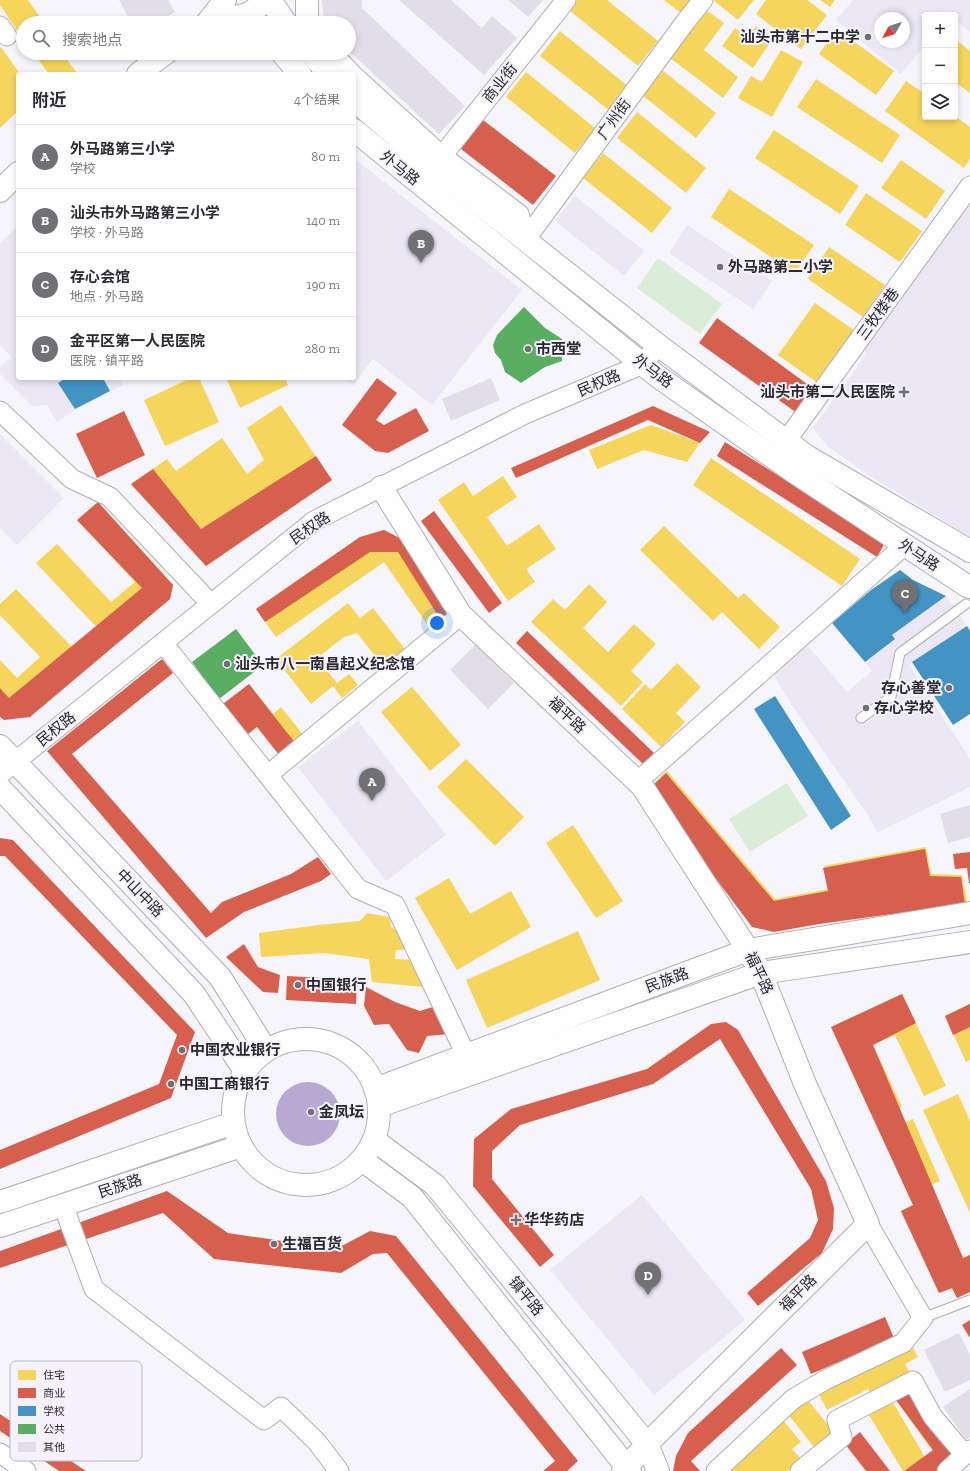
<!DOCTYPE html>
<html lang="zh">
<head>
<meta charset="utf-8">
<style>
  body { margin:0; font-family:"Zilla Slab","Noto Sans SC",serif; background:#f2f2f3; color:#2b2b33 }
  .controls { position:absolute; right:12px; top:12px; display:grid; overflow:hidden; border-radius:4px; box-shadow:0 2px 6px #0003 }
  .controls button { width:36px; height:36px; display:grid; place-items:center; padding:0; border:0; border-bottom:1px solid #e1e1e2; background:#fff; color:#2b2b33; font:20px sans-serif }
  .compass { position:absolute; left:874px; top:12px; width:36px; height:36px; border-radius:50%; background:#fff; box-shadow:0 2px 6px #0003; rotate:231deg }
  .you { position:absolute; left:437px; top:623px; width:14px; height:14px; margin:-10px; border:3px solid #fff; border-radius:50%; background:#1a73e8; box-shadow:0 0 0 6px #1a73e833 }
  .badge { display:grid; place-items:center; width:26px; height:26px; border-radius:50%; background:#717075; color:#fff; font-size:13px; font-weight:700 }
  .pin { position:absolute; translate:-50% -33px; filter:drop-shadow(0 1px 2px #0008) }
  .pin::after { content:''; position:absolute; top:21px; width:14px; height:12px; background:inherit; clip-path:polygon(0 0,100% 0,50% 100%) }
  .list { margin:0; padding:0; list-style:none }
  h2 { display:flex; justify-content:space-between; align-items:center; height:52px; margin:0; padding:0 16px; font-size:17px }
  h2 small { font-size:13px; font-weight:400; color:#7c7c81 }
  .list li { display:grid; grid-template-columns:26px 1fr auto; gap:12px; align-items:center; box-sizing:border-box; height:64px; padding:0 16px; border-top:1px solid #e1e1e2 }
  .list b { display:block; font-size:15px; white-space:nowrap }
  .list p { margin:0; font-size:13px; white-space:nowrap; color:#7c7c81 }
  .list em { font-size:13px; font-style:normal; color:#7c7c81 }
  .icon { flex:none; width:22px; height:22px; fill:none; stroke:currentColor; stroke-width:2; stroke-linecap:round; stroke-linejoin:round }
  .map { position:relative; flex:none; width:970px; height:1471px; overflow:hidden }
  .search { position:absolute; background:#fff; box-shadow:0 2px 6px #0003; left:16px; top:16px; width:340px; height:44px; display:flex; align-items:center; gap:10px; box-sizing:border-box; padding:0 14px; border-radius:22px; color:#7c7c81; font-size:15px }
  .panel { position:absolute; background:#fff; box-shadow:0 2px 6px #0003; left:16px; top:72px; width:340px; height:308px; border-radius:4px }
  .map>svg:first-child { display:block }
  .built { fill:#ebe7f4; fill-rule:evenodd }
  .green { fill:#daeed7 }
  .water { fill:#b8a9d3 }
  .homes { fill:#f6d55c }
  .shops { fill:#d6604d }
  .schools { fill:#4393c3 }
  .public { fill:#5aae61 }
  .building { fill:#e1dee7 }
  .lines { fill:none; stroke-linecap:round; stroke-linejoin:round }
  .service-casing { stroke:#b0afb4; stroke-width:11 }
  .minor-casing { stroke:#b0afb4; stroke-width:21 }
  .tertiary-casing { stroke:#b0afb4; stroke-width:24 }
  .secondary-casing { stroke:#b0afb4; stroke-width:24 }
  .service { stroke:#fefefe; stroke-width:9 }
  .minor { stroke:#fefefe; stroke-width:19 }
  .tertiary { stroke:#fefefe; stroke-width:22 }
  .secondary { stroke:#fefefe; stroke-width:22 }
  .poi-dot { fill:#717075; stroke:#f5f2fe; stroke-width:1.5 }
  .labels { text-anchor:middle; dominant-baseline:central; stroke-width:4; stroke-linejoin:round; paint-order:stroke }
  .poi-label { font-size:15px; font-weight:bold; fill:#2a292d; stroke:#f5f2fe; text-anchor:start }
  .street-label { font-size:15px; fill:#2a292d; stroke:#f5f2fe }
  .key { fill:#f5f2fe; stroke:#b8b6bf; stroke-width:1 }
  .key-label { font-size:11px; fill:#2a292d }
</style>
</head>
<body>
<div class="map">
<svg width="970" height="1471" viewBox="0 0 970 1471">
  <rect width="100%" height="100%" fill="#f6f5fb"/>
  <g class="built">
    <path d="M853,0H970V32L955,19V15H925V45L901,74L836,20ZM880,18H904V42H880Z"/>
    <polygon points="356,160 522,290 432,405 373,359 353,385 344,378 354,378 354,162"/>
    <polygon points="575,196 644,251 624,276 555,221"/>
    <polygon points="970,197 970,537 870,476 828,447 813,428 865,356 865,335"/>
    <polygon points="687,225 772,281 753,309 669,253"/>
    <polygon points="18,226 18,378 119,378 123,385 75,409 75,410 57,422 47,405 32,406 0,374 0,367 11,357 0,345 0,243"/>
    <polygon points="0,434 64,498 17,545 0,528"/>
    <polygon points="946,596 967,626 909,664 970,759 970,787 877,833 868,815 804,723 771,672 806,644 847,692 872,671 865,662 894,639 892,635"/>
    <polygon points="358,721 446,835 386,881 298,767"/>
    <polygon points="642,1195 745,1320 654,1395 550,1270"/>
  </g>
  <g class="green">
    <polygon points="658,258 722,304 700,334 637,288"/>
    <polygon points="787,783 808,816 750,852 729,819"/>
  </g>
  <circle class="water" cx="308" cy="1114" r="32"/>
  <g class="homes">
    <polygon points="0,0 28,0 42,20 37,23 23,23 23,33 20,35 0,5"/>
    <polygon points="577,0 607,0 658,41 638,66 569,10"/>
    <polygon points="664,0 693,0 682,14"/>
    <polygon points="713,0 754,0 738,20"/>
    <polygon points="766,0 807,0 827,15 801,49 756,14"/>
    <polygon points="820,0 835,0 830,7"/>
    <polygon points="702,7 724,23 704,50 738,77 723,98 666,55"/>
    <polygon points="756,26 773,38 753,68 722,46 735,28 748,37"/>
    <polygon points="837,29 894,71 876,95 819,54"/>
    <polygon points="560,31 629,87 610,111 540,56"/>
    <polygon points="955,39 970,51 970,93 955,82"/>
    <polygon points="1,47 20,74 18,74 18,111 0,128 0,48"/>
    <polygon points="781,50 803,62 772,117 738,98 751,76 762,82"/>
    <polygon points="33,53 62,53 77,73 76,74 49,74"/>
    <polygon points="662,70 716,113 696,138 642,95"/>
    <polygon points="526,72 595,128 575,153 506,97"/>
    <polygon points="816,79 900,135 882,163 797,107"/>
    <polygon points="906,81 925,94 925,117 955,116 970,127 970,159 964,168 885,111"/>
    <polygon points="637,112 706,168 686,193 617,138"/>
    <polygon points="774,130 859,186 840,214 755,158"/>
    <polygon points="603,153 672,208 652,233 583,178"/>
    <polygon points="901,160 945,191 926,219 881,188"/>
    <polygon points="729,189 814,245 795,273 711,217"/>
    <polygon points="866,193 922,231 900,262 845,225"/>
    <polygon points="829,247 885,285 863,317 808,279"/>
    <polygon points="815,303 858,333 822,386 778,355"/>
    <polygon points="191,378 199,378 219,422 165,446 144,400"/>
    <polygon points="226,378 285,378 288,385 240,408"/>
    <polygon points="281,405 332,480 206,566 131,484 167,459 176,471 222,438 247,474 264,460 247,428"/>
    <polygon points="651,425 700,443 687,462 644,450 597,469 589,450"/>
    <polygon points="711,458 860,559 842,586 693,485"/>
    <polygon points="503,476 517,497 487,517 507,546 539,524 556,549 526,569 535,582 508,601 438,500 464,482 473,496"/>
    <polygon points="98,502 173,585 170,599 125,637 103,634 36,563 57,544 111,602 135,582 77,520"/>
    <polygon points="664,526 738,598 744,593 780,627 759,649 722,612 713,621 640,550"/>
    <polygon points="384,530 411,544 458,611 431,630 384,562 276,637 256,609 360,537"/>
    <polygon points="589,584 607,602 583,628 608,652 634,624 656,644 631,671 643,682 621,706 531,622 553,599 565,610"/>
    <polygon points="16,589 75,650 79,668 27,712 7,712 0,705 0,660 17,678 40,657 0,615 0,604"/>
    <polygon points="348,603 360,618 373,608 408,653 386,670 357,633 344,637 317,658 337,683 349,674 358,685 342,698 333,686 311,704 276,659"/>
    <polygon points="677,663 701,687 676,713 685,722 661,747 622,709 645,684 651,690"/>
    <polygon points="249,684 273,714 281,707 305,737 280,756 257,727 243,738 219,707"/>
    <polygon points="412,687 461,745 430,771 381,712"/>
    <polygon points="466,759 524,817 495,846 437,787"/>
    <polygon points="667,771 775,899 829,889 824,866 926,847 931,874 962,875 967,902 820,922 775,930 753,926 650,787"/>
    <polygon points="573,825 623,901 596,918 546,843"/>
    <polygon points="449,878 470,914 511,891 531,927 457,970 415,898"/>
    <polygon points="367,913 390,917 391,927 400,932 406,950 396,950 395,959 415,960 423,987 372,982 369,959 324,953 261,957 259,933 319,925 360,921"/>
    <polygon points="578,931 600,980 487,1028 466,980"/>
    <polygon points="902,994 946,1086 924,1096 895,1035 873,1045 902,1107 874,1119 831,1027"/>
    <polygon points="970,1004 970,1060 966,1062 945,1016"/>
    <polygon points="958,1094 970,1121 970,1213 923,1110"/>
    <polygon points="913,1119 940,1181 910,1194 882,1133"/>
    <polygon points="935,1196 963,1258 970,1255 970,1292 957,1298 952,1288 939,1293 901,1211"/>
    <polygon points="911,1345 918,1357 905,1364 912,1377 873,1397 868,1389 827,1410 818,1393"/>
    <polygon points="909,1384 960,1454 942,1464 893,1396"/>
    <polygon points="807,1399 836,1435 817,1451 788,1414"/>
    <polygon points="891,1399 933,1471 911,1471 909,1467 903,1471 867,1412"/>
    <polygon points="783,1420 801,1442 792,1449 801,1459 787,1471 722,1471"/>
  </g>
  <g class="shops">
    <polygon points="483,120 556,176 533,205 461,149"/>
    <polygon points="717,318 818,392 801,416 699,343"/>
    <polygon points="377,378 397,393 376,420 384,425 416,408 429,431 388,453 375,451 342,425"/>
    <polygon points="653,406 710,432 700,443 648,420 516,478 511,468"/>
    <polygon points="124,411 145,455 97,478 76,434"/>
    <polygon points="725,442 885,543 877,557 717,456"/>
    <polygon points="316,456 332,480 206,566 131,484 153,469 201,529"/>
    <polygon points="98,502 173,585 170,599 30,717 4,720 0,717 0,688 9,698 142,588 77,520"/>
    <polygon points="434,511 502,603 489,613 421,521"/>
    <polygon points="384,530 411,544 458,611 442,622 398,552 370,552 265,622 256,609 360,537"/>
    <polygon points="527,631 654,753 643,764 516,643"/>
    <polygon points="162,659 173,673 72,754 211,913 222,902 291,874 318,857 331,874 321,881 244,912 206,938 47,751"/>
    <polygon points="249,684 296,744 280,756 257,727 243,738 219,707"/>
    <polygon points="666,773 774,901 828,891 823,868 925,849 930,876 961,877 965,904 819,924 774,932 752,927 649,789"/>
    <polygon points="0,838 13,840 195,1032 171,1098 0,1169 0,1150 159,1084 177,1035 5,856 0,856"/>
    <polygon points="970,852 970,883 969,883 967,868 955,869 953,854"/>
    <polygon points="244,944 258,967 280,975 278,993 263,992 226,957"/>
    <polygon points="287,976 357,980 356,1004 286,1000"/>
    <polygon points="366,987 395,1002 420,1011 436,1006 450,1034 427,1036 419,1053 407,1050 389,1024 374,1025 364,1006"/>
    <polygon points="902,994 916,1023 873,1045 963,1258 970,1255 970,1292 957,1298 952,1288 939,1293 901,1211 913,1205 831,1027"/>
    <polygon points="970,1004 970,1027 953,1035 945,1016"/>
    <polygon points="726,1022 738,1030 826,1181 834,1208 833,1229 822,1253 758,1306 747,1293 810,1238 818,1220 811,1189 720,1039 653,1084 520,1125 492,1151 492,1179 554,1255 540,1267 473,1186 474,1139 511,1109 647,1069 711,1024"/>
    <polygon points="167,1191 228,1233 336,1249 370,1231 396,1236 578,1461 567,1471 543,1471 555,1461 387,1253 373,1254 341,1273 214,1259 163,1213 0,1268 0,1251"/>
    <polygon points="885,1317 894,1338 811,1374 802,1352"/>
    <polygon points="970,1320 970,1338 962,1325"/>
    <polygon points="781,1348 797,1365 691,1461 700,1471 673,1471 676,1456 688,1433"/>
    <polygon points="909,1384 960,1454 937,1471 904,1471 933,1450 893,1396"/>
    <polygon points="0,1414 86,1471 59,1471 0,1431"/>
    <polygon points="860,1432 890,1471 866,1471 845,1444"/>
  </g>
  <g class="schools">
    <polygon points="66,378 103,378 110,391 75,409 58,383"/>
    <polygon points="900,570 913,580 946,596 892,635 895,639 865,662 832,623 871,590"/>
    <polygon points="967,626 970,631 970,714 953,725 912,662"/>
    <polygon points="775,696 851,816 831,830 754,709"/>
  </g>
  <g class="public">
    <polygon points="524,307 545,328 562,339 562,361 545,367 521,383 505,372 501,360 495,353 493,345 497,335"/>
    <polygon points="236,629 263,665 219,699 192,662"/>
  </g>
  <g class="building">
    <polygon points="119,0 168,0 175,12 155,23 132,23"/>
    <polygon points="322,0 362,0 362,8 465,106 439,134 349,51 349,23 325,23 324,21"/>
    <polygon points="399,0 451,0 482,28 492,16 517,38 484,75"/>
    <polygon points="508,0 543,0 528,17"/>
    <polygon points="491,378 500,400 451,421 442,399"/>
    <polygon points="476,644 514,683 488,709 450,670"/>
    <polygon points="970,805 970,837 948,843 940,814"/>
    <polygon points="959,1333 970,1355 970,1380 945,1392 924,1350"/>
    <polygon points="970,1389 970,1437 966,1440 943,1407"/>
  </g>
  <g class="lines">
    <defs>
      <g id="service">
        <polyline points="861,718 891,697 900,653 966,604"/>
        <polyline points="923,1318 970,1300"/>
      </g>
      <g id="minor">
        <polyline points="0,26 7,36"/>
        <polyline points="332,53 352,74"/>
        <polyline points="354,76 442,156 519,214 526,239"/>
        <polyline points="434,166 566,0"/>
        <polyline points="526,239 686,21 703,0"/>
        <polyline points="0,411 72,479 110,497 211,604"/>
        <polyline points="786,441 970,186"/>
        <polyline points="163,643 358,889 395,905 466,1055"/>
        <polyline points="0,774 314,521 525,414 643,364 658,345"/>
        <polyline points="268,775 461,615"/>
        <polyline points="637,782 905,545"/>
        <polyline points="63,1205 94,1289 264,1420 281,1407 317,1442 339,1471"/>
        <polyline points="0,1453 26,1471"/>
        <polyline points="716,1471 793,1399 825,1380 903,1343 923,1318 868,1224"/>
        <polyline points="800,1471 842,1437 837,1420 913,1381 933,1417 965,1455"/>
        <polyline points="947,1471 970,1450"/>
      </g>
      <g id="tertiary">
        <polyline points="270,0 286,23"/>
        <polyline points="307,0 307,23"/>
        <polyline points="207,23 225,0"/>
        <polyline points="209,23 248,14 268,0"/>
        <polyline points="282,53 300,74"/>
        <polyline points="311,53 329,74"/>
        <polyline points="138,74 166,53"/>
        <polyline points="354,100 433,167 658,345 808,457 970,551"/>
        <polyline points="354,130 657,376 794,472 967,586 970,587"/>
        <polyline points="0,191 18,173"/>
        <polyline points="381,487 461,615 642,786 748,950 761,973 805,1084 868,1224 647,1444 623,1471"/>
        <polyline points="375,1089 748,950 970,913"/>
        <polyline points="379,1106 761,973 970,942"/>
        <polyline points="374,1140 435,1185 647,1444 658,1471"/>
        <polyline points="362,1160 412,1197 630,1471"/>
      </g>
      <g id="secondary">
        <polyline points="0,746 220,977 266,1050"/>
        <polyline points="0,788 194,994 245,1071"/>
        <circle cx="306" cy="1112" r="73"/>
        <polyline points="0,1202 233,1123"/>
        <polyline points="0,1226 241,1146"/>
      </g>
    </defs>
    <use href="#service" class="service-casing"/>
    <use href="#minor" class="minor-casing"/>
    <use href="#tertiary" class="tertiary-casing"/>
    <use href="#secondary" class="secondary-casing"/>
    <use href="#service" class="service"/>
    <use href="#minor" class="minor"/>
    <use href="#tertiary" class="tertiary"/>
    <use href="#secondary" class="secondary"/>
  </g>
  <g class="poi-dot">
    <circle cx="868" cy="37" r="4"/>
    <circle cx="720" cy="267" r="4"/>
    <circle cx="528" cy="349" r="4"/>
    <path d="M902 386h4v4h4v4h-4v4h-4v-4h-4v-4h4z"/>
    <circle cx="227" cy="664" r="4"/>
    <circle cx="949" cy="688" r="4"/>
    <circle cx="866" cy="708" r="4"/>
    <circle cx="298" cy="985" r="4"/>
    <circle cx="182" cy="1050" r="4"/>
    <circle cx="171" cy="1084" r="4"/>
    <circle cx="311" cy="1112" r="4"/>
    <path d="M514 1214h4v4h4v4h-4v4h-4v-4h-4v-4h4z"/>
    <circle cx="274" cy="1244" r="4"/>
  </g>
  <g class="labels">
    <g class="poi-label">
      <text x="860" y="37" text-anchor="end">汕头市第十二中学</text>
      <text x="728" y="267">外马路第二小学</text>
      <text x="536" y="349">市西堂</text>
      <text x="895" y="392" text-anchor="end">汕头市第二人民医院</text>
      <text x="235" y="664">汕头市八一南昌起义纪念馆</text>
      <text x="941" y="688" text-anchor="end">存心善堂</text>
      <text x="874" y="708">存心学校</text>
      <text x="306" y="985">中国银行</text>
      <text x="190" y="1050">中国农业银行</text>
      <text x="179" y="1084">中国工商银行</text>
      <text x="319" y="1112">金凤坛</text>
      <text x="524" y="1220">华华药店</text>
      <text x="282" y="1244">生福百货</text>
    </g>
    <g class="street-label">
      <text transform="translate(500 83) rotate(-51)">商业街</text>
      <text transform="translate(614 119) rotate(-54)">广州街</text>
      <text transform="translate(400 168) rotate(39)">外马路</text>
      <text transform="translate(878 314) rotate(-54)">三牧楼巷</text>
      <text transform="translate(653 371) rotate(37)">外马路</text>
      <text transform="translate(599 383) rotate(-23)">民权路</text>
      <text transform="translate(310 528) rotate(-34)">民权路</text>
      <text transform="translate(919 555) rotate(33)">外马路</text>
      <text transform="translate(567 715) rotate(43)">福平路</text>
      <text transform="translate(56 729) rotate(-39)">民权路</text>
      <text transform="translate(140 893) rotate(46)">中山中路</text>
      <text transform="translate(759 973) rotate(64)">福平路</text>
      <text transform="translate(667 980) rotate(-20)">民族路</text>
      <text transform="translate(120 1186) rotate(-18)">民族路</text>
      <text transform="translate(798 1293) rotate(-45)">福平路</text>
      <text transform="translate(526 1296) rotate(51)">镇平路</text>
    </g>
  </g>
  <rect x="10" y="1361" width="132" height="100" rx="6" class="key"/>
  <rect x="18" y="1370" width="18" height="10" fill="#f6d55c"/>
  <rect x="18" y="1388" width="18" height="10" fill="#d6604d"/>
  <rect x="18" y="1406" width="18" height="10" fill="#4393c3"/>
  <rect x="18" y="1424" width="18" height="10" fill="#5aae61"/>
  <rect x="18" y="1442" width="18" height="10" fill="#e1dee7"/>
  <g class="key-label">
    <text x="43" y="1379">住宅</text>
    <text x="43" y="1397">商业</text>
    <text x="43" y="1415">学校</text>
    <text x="43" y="1433">公共</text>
    <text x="43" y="1451">其他</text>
  </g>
</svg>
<div class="controls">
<button>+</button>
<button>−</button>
<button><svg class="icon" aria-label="layers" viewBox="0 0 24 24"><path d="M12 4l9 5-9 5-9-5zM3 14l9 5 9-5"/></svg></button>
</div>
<svg class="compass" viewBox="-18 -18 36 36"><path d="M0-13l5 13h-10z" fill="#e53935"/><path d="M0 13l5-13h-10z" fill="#7c7c81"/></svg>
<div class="you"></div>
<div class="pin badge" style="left:372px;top:801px">A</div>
<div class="pin badge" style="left:421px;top:263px">B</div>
<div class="pin badge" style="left:905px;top:613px">C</div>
<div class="pin badge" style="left:648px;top:1295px">D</div>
<div class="search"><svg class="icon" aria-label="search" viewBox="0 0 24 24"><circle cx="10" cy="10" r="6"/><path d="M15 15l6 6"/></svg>搜索地点</div>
<section class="panel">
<h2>附近<small>4个结果</small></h2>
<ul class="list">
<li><span class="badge">A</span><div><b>外马路第三小学</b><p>学校</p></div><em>80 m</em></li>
<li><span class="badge">B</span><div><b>汕头市外马路第三小学</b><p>学校 · 外马路</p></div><em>140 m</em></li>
<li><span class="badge">C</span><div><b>存心会馆</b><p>地点 · 外马路</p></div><em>190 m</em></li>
<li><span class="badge">D</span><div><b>金平区第一人民医院</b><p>医院 · 镇平路</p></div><em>280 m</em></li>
</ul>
</section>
</div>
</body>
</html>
